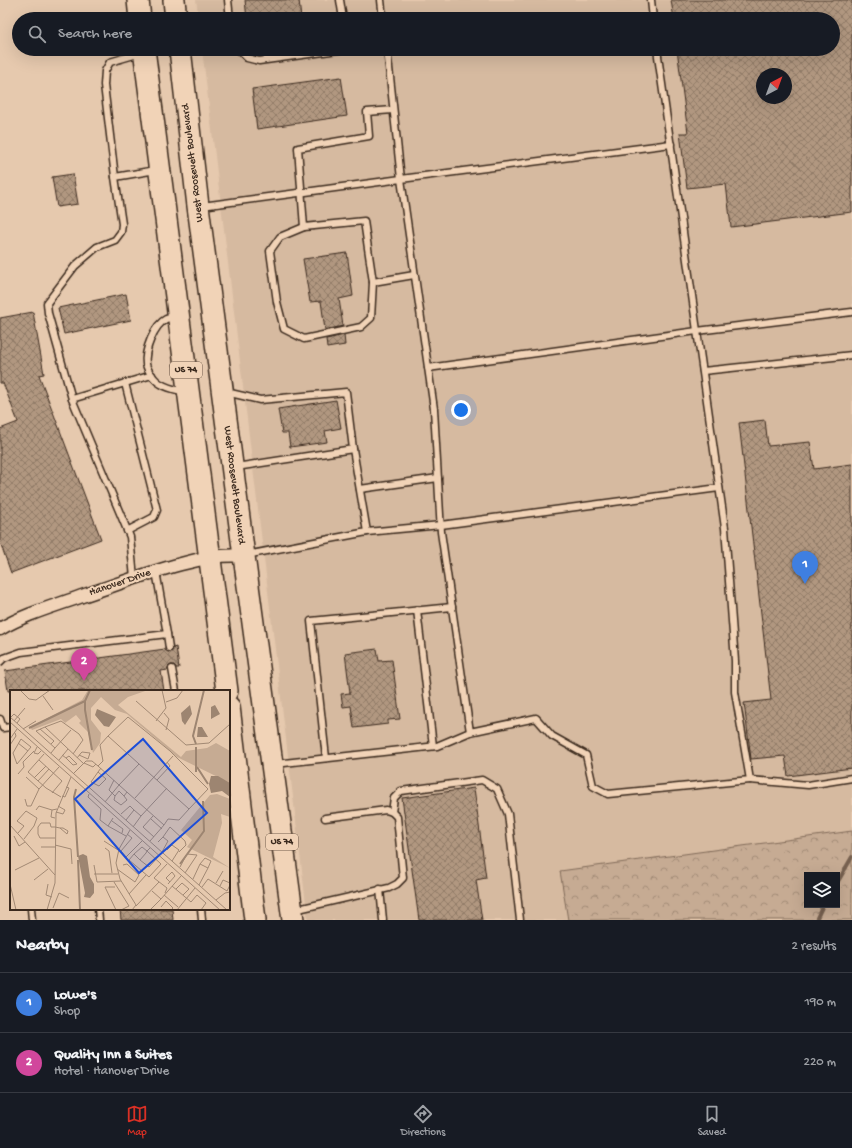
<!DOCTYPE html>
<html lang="en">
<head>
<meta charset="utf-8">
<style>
  body { margin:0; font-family:"Gochi Hand",sans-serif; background:#242831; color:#f1f3f6 }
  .controls { position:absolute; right:12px; bottom:12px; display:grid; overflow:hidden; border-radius:0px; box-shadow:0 4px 16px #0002 }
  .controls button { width:36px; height:36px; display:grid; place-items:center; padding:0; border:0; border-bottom:1px solid #363941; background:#171b24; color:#f1f3f6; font:20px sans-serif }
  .compass { position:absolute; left:756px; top:68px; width:36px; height:36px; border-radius:50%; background:#171b24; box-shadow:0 4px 16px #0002; rotate:41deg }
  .you { position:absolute; left:461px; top:410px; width:14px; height:14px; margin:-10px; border:3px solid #fff; border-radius:50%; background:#1a73e8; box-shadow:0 0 0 6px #1a73e833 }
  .badge { display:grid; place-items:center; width:26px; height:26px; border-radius:50%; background:#d93025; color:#fff; font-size:13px; font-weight:700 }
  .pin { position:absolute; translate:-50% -33px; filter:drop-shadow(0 1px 2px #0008) }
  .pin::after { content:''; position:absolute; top:21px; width:14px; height:12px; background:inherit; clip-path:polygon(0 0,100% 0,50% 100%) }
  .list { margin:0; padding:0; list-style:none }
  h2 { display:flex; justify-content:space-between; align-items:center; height:52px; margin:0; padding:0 16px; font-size:17px }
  h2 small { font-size:13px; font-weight:400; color:#9ea1a6 }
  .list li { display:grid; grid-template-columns:26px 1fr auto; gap:12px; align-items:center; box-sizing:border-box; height:60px; padding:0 16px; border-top:1px solid #363941 }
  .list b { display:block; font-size:15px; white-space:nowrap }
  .list p { margin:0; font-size:13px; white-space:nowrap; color:#9ea1a6 }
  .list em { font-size:13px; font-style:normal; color:#9ea1a6 }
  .icon { flex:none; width:22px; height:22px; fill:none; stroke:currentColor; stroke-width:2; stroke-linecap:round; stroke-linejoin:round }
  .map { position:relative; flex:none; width:852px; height:920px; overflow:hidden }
  .search { position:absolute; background:#171b24; box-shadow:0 4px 16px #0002; left:12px; right:12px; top:12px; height:44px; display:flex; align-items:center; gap:10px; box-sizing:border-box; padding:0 14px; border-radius:22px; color:#9ea1a6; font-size:15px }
  .sheet { height:172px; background:#171b24 }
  nav { display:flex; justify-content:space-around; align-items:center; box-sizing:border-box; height:56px; border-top:1px solid #363941; background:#171b24; font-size:11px; color:#9ea1a6 }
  nav a { display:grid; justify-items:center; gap:2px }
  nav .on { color:#d93025 }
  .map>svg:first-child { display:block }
  .built { fill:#d6baa0; fill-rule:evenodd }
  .forest { fill:url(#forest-crowns); stroke:#806a58; fill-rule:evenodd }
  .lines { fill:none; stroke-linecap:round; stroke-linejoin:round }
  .stream { stroke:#766150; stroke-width:4 }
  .building { fill:url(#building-cross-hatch); stroke:#3b2a1e; fill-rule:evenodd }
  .lane-casing { stroke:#3b2a1e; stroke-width:9 }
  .street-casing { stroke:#3b2a1e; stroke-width:15 }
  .highway-casing { stroke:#3b2a1e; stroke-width:24 }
  .lane { stroke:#f1d3b7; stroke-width:6 }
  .street { stroke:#f1d3b7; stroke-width:12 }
  .highway { stroke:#f1d3b7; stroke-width:21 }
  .labels { text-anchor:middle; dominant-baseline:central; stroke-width:4; stroke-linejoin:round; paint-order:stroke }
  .shield { fill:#f1d3b7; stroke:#725d4c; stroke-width:1 }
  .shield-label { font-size:10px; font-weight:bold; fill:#3b2a1e }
  .street-label { font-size:11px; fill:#3b2a1e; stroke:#f1d3b7 }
  .inset-river { fill:none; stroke:#9d8571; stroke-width:2 }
  .inset-road { fill:none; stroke:#a28974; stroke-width:1 }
  .view { fill:#1d4ed8; fill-opacity:0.15; stroke:#1d4ed8; stroke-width:2 }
  .inset-edge { fill:none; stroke:#3b2a1e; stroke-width:2 }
</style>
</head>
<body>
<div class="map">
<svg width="852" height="920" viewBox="0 0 852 920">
  <defs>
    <pattern id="forest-crowns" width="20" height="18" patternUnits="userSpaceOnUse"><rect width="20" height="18" fill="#c6ab93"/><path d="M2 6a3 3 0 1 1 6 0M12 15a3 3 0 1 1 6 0" fill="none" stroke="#a28b77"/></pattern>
    <pattern id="building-cross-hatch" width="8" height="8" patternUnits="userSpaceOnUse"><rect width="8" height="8" fill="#b19780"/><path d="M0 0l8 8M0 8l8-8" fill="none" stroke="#917b68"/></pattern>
  </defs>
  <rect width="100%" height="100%" fill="#e6c9ae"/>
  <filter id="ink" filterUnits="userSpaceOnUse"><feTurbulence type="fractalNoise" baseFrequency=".025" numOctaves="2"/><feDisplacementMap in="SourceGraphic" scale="8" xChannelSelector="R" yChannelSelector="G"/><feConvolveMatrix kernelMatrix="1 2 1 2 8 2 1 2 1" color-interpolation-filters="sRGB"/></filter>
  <g filter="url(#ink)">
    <path class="built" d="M196,0H852V831L561,871L568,920H308L202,49H833V19H199ZM762,74H786V98H762Z"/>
    <path class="forest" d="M852,831V920H568L560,871ZM807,875H837V905H807Z"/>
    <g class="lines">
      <g class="stream">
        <polyline points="837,883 852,857"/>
        <polyline points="816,920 823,905"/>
      </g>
    </g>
    <g class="building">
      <polygon points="245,0 299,0 301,19 247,19"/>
      <path d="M671,0H852V212L731,227L726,184L687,188L680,133H688L677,49H833V19H674ZM762,74H786V98H762Z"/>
      <polygon points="341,77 347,116 257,129 252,89"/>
      <polygon points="73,174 78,204 57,207 52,177"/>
      <polygon points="347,253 353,296 339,299 343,326 325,330 321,301 310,302 303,259"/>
      <polygon points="126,294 131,320 64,334 58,308"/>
      <polygon points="33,312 44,374 39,375 101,539 11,573 0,542 0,429 18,422 3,383 0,383 0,318"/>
      <polygon points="344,335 345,345 327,348 326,339"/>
      <polygon points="336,400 341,428 325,431 327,442 290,447 288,433 282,433 278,409"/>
      <polygon points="765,420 768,446 810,442 814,469 852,464 852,768 788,776 785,756 751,759 744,703 771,700 739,423"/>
      <polygon points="176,647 179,668 176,668 174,665 171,665 168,667 168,670 161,671 164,691 8,691 5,671 165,649 169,652 172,651 173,648"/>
      <polygon points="377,649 379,661 392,660 400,719 388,720 388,724 354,728 351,706 343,707 341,694 350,693 345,653"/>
      <polygon points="474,788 486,878 476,880 482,920 419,920 402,798"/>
      <polygon points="120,909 172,909 173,920 121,920"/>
    </g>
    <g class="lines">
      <defs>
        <g id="lane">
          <polyline points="228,0 230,19"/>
          <polyline points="340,0 343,19"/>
          <polyline points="381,0 383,19"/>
          <polyline points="651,0 653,19"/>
          <polyline points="238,49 247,58 259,61 345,49"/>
          <polyline points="387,49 401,179 671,144"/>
          <polyline points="393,110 367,112 369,136 298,148 304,227 364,221 373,282 414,275"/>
          <polyline points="115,177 156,170"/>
          <polyline points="202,206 401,179 434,409 441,532 470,732 536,718 552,736 586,755 593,786 608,794 750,780 735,692 735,661 725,528 657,49"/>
          <polyline points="304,227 280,237 270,251 277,302 284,329 304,339 361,327 371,318 373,282"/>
          <path d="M175,317C172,318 169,318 166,319C154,325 144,351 146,364C147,370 155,381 161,384C167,388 177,390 185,392"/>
          <polyline points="428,368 697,331 852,312"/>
          <polyline points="703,371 852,355"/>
          <polyline points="125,383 157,510 154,517 127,531"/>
          <polyline points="226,392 260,400 346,392 353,449"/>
          <polyline points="72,399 48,313 47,303 75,266 97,247 115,240 121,232 122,224 115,177 104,85 105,71 110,62 141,53"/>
          <polyline points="236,467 353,449 367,532 441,525 719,488"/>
          <polyline points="360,489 438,478"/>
          <polyline points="246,555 367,532"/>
          <polyline points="134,578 130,537 72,399 152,375"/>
          <polyline points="417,610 433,746"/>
          <polyline points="167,634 169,648"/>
          <polyline points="0,662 4,658 21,652 167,634 156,571"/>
          <polyline points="172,669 176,691"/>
          <polyline points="0,719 3,728 11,727"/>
          <polyline points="326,758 311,621 452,607"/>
          <polyline points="275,764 437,746 470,732"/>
          <polyline points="750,780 808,785 852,778"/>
          <polyline points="392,812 394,798 401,791 482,780 497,789 508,814 520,920"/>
          <polyline points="380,889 383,920"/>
          <polyline points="31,909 32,920"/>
          <polyline points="98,909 99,920"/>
          <polyline points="201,909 202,920"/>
          <polyline points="294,910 389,888 397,884 403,878 397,817 392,812 386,810 325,818"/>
        </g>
        <path id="street" d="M0,629C25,614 55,606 82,596C115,585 147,573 181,564C204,558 220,554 244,556"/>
        <g id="highway">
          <polyline points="138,0 140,19"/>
          <polyline points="174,0 176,19"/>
          <polyline points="144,49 227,691"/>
          <polyline points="180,49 198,206 244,556 293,920"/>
          <polyline points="229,707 255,920"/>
        </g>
      </defs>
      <use href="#lane" class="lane-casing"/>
      <use href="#street" class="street-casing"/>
      <use href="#highway" class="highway-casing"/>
      <use href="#lane" class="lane"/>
      <use href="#street" class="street"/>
      <use href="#highway" class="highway"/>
    </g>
  </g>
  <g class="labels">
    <g class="shield">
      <rect x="170" y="362" width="32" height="16" rx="3"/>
      <rect x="266" y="834" width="32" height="16" rx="3"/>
    </g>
    <g class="shield-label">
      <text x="186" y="370">US 74</text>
      <text x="282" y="842">US 74</text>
    </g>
    <g class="street-label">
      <text transform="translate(193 163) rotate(-97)">West Roosevelt Boulevard</text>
      <text transform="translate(234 485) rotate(83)">West Roosevelt Boulevard</text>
      <text transform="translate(120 583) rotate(-19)">Hanover Drive</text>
    </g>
  </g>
  <g transform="translate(10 690)">
    <rect width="220" height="220" fill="#e6c9ae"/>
    <path d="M78,0H138L118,7L108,15L171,67L176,61L197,58L206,53L220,61V93L167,67L117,24L105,20L91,7L81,18V30L91,43L90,53L83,63L78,42L69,33L71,31L66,25L55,33L51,29L22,40L20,37L72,10ZM207,104L220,109V127L211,124L212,133L203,167L220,178L177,157L182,150L171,140L200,105Z" fill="#c6ab93"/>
    <path d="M180,15L182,24L175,35L172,31L171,23ZM205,15L210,24L201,29V17ZM87,19L106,27L99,37L94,36L85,25ZM188,37H192L198,47H187ZM201,86H208L220,93V107L212,101L201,103L199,94ZM73,164L77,166L80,187L84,194V203L80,208L74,207L75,203L68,166Z" fill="#9d8571"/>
    <path class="inset-river" d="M80,0L75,11V20L82,60M19,38L75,11M186,54L183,46L194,0M186,57V82M187,77L198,94M66,99L64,107L68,167M68,170L70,220M170,174L194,141L193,111"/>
    <path class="inset-road" d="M10,0L19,9L26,10L40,0M33,6L43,20M126,11L176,55L199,53L220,34M156,12L167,8L173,0M154,23L159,29L156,40M0,27L217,220M1,27L4,24L10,29L7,33M4,31L15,18M146,31L156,18L152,0M0,32L210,220M35,37L51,31L69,44L73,50L63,64M13,39L26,31M30,39L44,51L41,54M98,46L118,27L160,61L198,99L179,119M0,49L7,39M11,49L21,57L7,74L3,63ZM8,53L18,61M0,55L6,46L5,43M27,57L24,63L28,64L31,61M45,58L61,40M41,63L45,58L26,41L35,37L74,74M34,64L18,82L36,98L51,107M52,65L56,68L63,75L67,74L59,66L56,68M67,68L71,63L72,62L80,63L78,69L69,65M29,70L52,91L42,103M49,70L58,59M74,73L83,77L86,74M88,76L109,95L129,74M91,78L88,82L96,89M88,82L81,92L89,96L96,89M8,84L14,77L13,72L24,61M63,84L76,71H82L88,76L93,71L90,55L98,46L179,119L169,130L158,129L154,135L109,95L95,112M16,87L29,99M24,88L36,76M104,90L99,100L105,106L109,101L114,106L117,102M147,90L160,76L157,72M28,91L39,79M79,104L78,107L91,119L90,130L98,136M52,106L55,107L59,98L56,97M105,106L104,110L111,115L117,110L114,106M125,108L163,66M15,109L17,116H21L29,99L49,77M26,120L29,116L42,120M46,122L53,124L55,120L48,116M111,124L120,116L124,120M143,126L133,137L144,147M45,128L41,127L42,120L47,119M103,128L98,136L116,146M141,129L152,139M116,130L124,120L131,126L157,98M102,131L113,139L112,143M0,135L45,185M123,137L131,126M120,140L109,159L106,173L110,189L126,215L122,220M8,143L14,136L7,131L16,121L27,128L24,136L14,149M117,144L122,148L111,161L116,167L132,151M4,146L9,156L15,152M153,147L160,137L175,151L176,155L169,162M45,148H30L28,144V137L31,133H40L41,137H45L50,138H53L58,141L57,144L50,138M94,151L108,160M140,151L154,135M148,152L153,147L158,151L152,162M45,155L61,159L62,174M31,157H45M95,158L99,161L102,183M157,160L162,155L169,160L162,171M124,164L132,157L137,161L151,174L139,187L119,170L124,164L130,170L136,163L137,161L140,158M130,170L139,177L149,166M190,174L195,168L201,171L198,178M84,175L87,192L111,191M170,177L177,164L187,165L175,183M107,179L125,192L129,185L117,174L113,175M5,180L29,168M84,184H108M183,189L190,174L198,178L189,195M24,190L38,179M104,192L119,216L111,220M206,193L213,181M0,194L6,220M38,194L36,205L42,207M158,194L165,186L162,182L156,188L160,192M162,196L181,212L187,205L196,213L191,220M210,196L213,190L220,193M105,197H95L106,220M192,197L198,189L217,201L220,195M166,199L172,193L179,199L173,205M142,201L151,209L171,186M155,203L157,198L144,188L157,174M119,204L136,185M154,205L168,217M206,210L215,203L220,202M126,216L149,192M151,217L156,211L163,218L161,220M43,218L49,203L59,208M37,220L45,193L46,123L61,87M140,220L151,209M167,220L185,198"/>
    <path class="view" d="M133,49L197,123L129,183L65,109Z"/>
    <rect width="220" height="220" class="inset-edge"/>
  </g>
</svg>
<div class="controls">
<button><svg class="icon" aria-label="layers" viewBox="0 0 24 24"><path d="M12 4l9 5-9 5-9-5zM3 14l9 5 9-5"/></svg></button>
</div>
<svg class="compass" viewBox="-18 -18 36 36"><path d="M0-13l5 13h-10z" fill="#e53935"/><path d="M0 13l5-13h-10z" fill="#9ea1a6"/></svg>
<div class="you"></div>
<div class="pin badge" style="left:805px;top:584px;background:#3f7fe0">1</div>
<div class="pin badge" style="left:84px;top:681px;background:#d1479c">2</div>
<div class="search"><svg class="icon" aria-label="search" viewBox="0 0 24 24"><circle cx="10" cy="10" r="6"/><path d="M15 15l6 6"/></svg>Search here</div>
</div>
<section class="sheet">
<h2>Nearby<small>2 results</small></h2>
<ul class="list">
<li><span class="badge" style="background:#3f7fe0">1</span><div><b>Lowe's</b><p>Shop</p></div><em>190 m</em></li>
<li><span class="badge" style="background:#d1479c">2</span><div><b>Quality Inn &amp; Suites</b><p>Hotel · Hanover Drive</p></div><em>220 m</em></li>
</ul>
</section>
<nav>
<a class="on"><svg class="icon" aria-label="map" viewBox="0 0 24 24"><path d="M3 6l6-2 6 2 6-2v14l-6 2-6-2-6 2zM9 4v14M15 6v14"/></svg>Map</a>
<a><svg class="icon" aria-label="directions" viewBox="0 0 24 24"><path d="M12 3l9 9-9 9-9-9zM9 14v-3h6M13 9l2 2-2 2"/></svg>Directions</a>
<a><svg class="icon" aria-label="saved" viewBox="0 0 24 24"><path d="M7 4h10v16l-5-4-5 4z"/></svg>Saved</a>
</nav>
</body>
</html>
